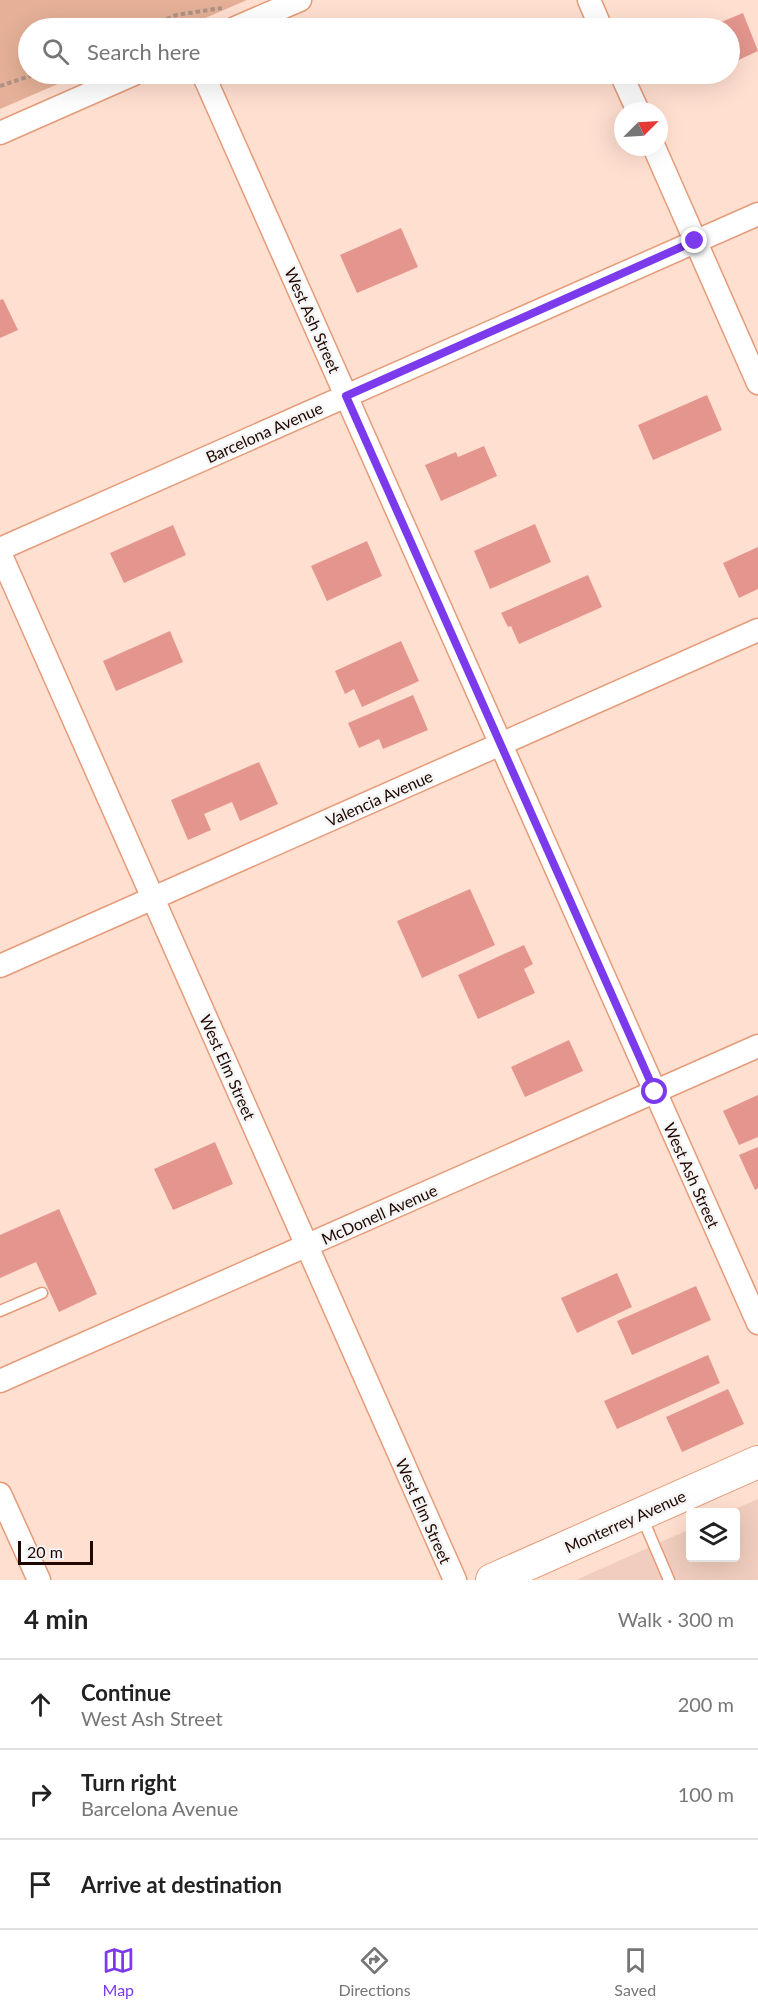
<!DOCTYPE html>
<html lang="en">
<head>
<meta charset="utf-8">
<style>
  body { margin:0; font-family:Lato,sans-serif; background:#f6f6f6; color:#222 }
  .controls { position:absolute; right:18px; bottom:18px; display:grid; overflow:hidden; border-radius:6px; box-shadow:0 6px 24px #0002 }
  .controls button { width:54px; height:54px; display:grid; place-items:center; padding:0; border:0; border-bottom:2px solid #e0e0e0; background:#fff; color:#222; font:30px sans-serif }
  .compass { position:absolute; left:614px; top:102px; width:54px; height:54px; border-radius:50%; background:#fff; box-shadow:0 6px 24px #0002; rotate:66deg }
  .scale { position:absolute; left:18px; bottom:15px; width:75px; box-sizing:border-box; padding-left:6px; border:3px solid #200700; border-top:0; font-size:16px; line-height:21px; white-space:nowrap; color:#200700; -webkit-text-stroke:4px #f4f4f4; paint-order:stroke }
  .stop { position:absolute; width:18px; height:18px; margin:-14px; border:4px solid #7c3aed; border-radius:50%; background:#fff }
  .stop.end { background:#7c3aed; border-color:#fff; box-shadow:0 2px 6px #0008 }
  .list { margin:0; padding:0; list-style:none }
  h2 { display:flex; justify-content:space-between; align-items:center; height:78px; margin:0; padding:0 24px; font-size:26px }
  h2 small { font-size:20px; font-weight:400; color:#767676 }
  .list li { display:grid; grid-template-columns:39px 1fr auto; gap:18px; align-items:center; box-sizing:border-box; height:90px; padding:0 24px; border-top:2px solid #e0e0e0 }
  .list b { display:block; font-size:22px; white-space:nowrap }
  .list p { margin:0; font-size:20px; white-space:nowrap; color:#767676 }
  .list em { font-size:20px; font-style:normal; color:#767676 }
  .icon { flex:none; width:33px; height:33px; fill:none; stroke:currentColor; stroke-width:2; stroke-linecap:round; stroke-linejoin:round }
  .map { position:relative; flex:none; width:758px; height:1580px; overflow:hidden }
  .search { position:absolute; background:#fff; box-shadow:0 6px 24px #0002; left:18px; right:18px; top:18px; height:66px; display:flex; align-items:center; gap:15px; box-sizing:border-box; padding:0 21px; border-radius:33px; color:#767676; font-size:22px }
  .sheet { height:348px; background:#fff }
  nav { display:flex; justify-content:space-around; align-items:center; box-sizing:border-box; height:84px; border-top:2px solid #e0e0e0; background:#fff; font-size:16px; color:#767676 }
  nav a { display:grid; justify-items:center; gap:3px }
  nav .on { color:#7c3aed }
  .map>svg:first-child { display:block }
  .built { fill:#f0cdbe }
  .green { fill:#e5b097 }
  .building { fill:#e4968e }
  .lines { fill:none; stroke-linecap:round; stroke-linejoin:round }
  .lane-casing { stroke:#e59b78; stroke-width:13 }
  .street-casing { stroke:#e59b78; stroke-width:25 }
  .secondary-casing { stroke:#e59b78; stroke-width:34 }
  .path { stroke:#b09286; stroke-width:4; stroke-dasharray:4.5 3; stroke-linecap:butt }
  .lane { stroke:#fff; stroke-width:10 }
  .street { stroke:#fff; stroke-width:22 }
  .secondary { stroke:#fff; stroke-width:32 }
  .route { stroke:#7c3aed; stroke-width:8 }
  .labels { text-anchor:middle; dominant-baseline:central; stroke-width:5; stroke-linejoin:round; paint-order:stroke }
  .street-label { font-size:16px; fill:#200700; stroke:#f4f4f4 }
</style>
</head>
<body>
<div class="map">
<svg width="758" height="1580" viewBox="0 0 758 1580">
  <rect width="100%" height="100%" fill="#ffdfd0"/>
  <polygon class="built" points="758,1499 758,1580 576,1580 690,1529 690,1558 736,1558 736,1512 728,1512"/>
  <polygon class="green" points="0,0 247,0 182,28 28,28 28,74 81,74 0,109"/>
  <g class="building">
    <polygon points="743,13 758,51 730,64 730,28 707,28"/>
    <polygon points="401,228 418,267 357,293 340,255"/>
    <polygon points="3,299 18,330 0,338 0,300"/>
    <polygon points="707,395 722,430 653,460 638,425"/>
    <polygon points="484,446 497,476 441,501 425,465 456,452 458,457"/>
    <polygon points="535,524 551,562 490,589 474,551"/>
    <polygon points="173,525 186,555 124,583 110,553"/>
    <polygon points="367,541 382,576 327,601 311,566"/>
    <polygon points="758,547 758,589 739,598 723,563"/>
    <polygon points="588,575 602,607 519,644 511,626 508,627 501,613"/>
    <polygon points="170,631 183,662 116,691 103,661"/>
    <polygon points="401,641 419,681 362,707 354,689 345,694 335,671"/>
    <polygon points="413,695 428,730 383,749 379,739 359,748 348,723"/>
    <polygon points="259,762 278,804 240,821 232,802 204,814 211,830 188,840 171,800"/>
    <polygon points="470,889 495,945 422,978 397,921"/>
    <polygon points="524,945 533,964 524,969 535,993 478,1019 458,975"/>
    <polygon points="569,1040 583,1071 525,1097 511,1067"/>
    <polygon points="758,1095 758,1137 739,1145 723,1111"/>
    <polygon points="215,1142 233,1184 173,1210 154,1169"/>
    <polygon points="758,1147 758,1188 755,1190 739,1155"/>
    <polygon points="59,1209 97,1294 59,1312 36,1262 0,1278 0,1235"/>
    <polygon points="617,1273 632,1307 577,1333 561,1298"/>
    <polygon points="696,1286 711,1320 632,1355 617,1321"/>
    <polygon points="708,1355 720,1383 617,1429 604,1401"/>
    <polygon points="728,1389 744,1424 682,1452 666,1417"/>
  </g>
  <g class="lines">
    <defs>
      <g id="lane">
        <polyline points="0,1311 42,1293"/>
        <polyline points="642,1517 669,1580"/>
      </g>
      <g id="street">
        <polyline points="589,0 601,28"/>
        <polyline points="235,28 300,0"/>
        <polyline points="203,74 758,1323"/>
        <polyline points="621,74 638,111"/>
        <polyline points="0,133 134,74"/>
        <polyline points="654,147 758,383"/>
        <polyline points="0,549 758,214"/>
        <polyline points="0,553 455,1580"/>
        <polyline points="0,966 758,630"/>
        <polyline points="0,1381 758,1046"/>
        <polyline points="0,1494 39,1580"/>
      </g>
      <polyline id="secondary" points="492,1580 758,1462"/>
    </defs>
    <use href="#lane" class="lane-casing"/>
    <use href="#street" class="street-casing"/>
    <use href="#secondary" class="secondary-casing"/>
    <g class="path">
      <polyline points="146,28 176,15 222,8"/>
      <polyline points="0,86 36,74"/>
    </g>
    <use href="#lane" class="lane"/>
    <use href="#street" class="street"/>
    <use href="#secondary" class="secondary"/>
  </g>
  <g class="lines">
    <polyline class="route" points="655,1092 346,396 695,241"/>
  </g>
  <g class="labels">
    <g class="street-label">
      <text transform="translate(313 320) rotate(66)">West Ash Street</text>
      <text transform="translate(264 432) rotate(-24)">Barcelona Avenue</text>
      <text transform="translate(379 798) rotate(-24)">Valencia Avenue</text>
      <text transform="translate(228 1067) rotate(66)">West Elm Street</text>
      <text transform="translate(692 1175) rotate(66)">West Ash Street</text>
      <text transform="translate(379 1214) rotate(-24)">McDonell Avenue</text>
      <text transform="translate(424 1511) rotate(66)">West Elm Street</text>
      <text transform="translate(625 1521) rotate(-24)">Monterrey Avenue</text>
    </g>
  </g>
</svg>
<div class="controls">
<button><svg class="icon" aria-label="layers" viewBox="0 0 24 24"><path d="M12 4l9 5-9 5-9-5zM3 14l9 5 9-5"/></svg></button>
</div>
<svg class="compass" viewBox="-18 -18 36 36"><path d="M0-13l5 13h-10z" fill="#e53935"/><path d="M0 13l5-13h-10z" fill="#767676"/></svg>
<div class="scale">20 m</div>
<div class="stop" style="left:655px;top:1092px"></div>
<div class="stop end" style="left:695px;top:241px"></div>
<div class="search"><svg class="icon" aria-label="search" viewBox="0 0 24 24"><circle cx="10" cy="10" r="6"/><path d="M15 15l6 6"/></svg>Search here</div>
</div>
<section class="sheet">
<h2>4 min<small>Walk · 300 m</small></h2>
<ul class="list">
<li><svg class="icon" aria-label="ahead" viewBox="0 0 24 24"><path d="M12 20V5M6 11l6-6 6 6"/></svg><div><b>Continue</b><p>West Ash Street</p></div><em>200 m</em></li>
<li><svg class="icon" aria-label="right" viewBox="0 0 24 24"><path d="M7 20v-9h11M14 6l5 5-5 5"/></svg><div><b>Turn right</b><p>Barcelona Avenue</p></div><em>100 m</em></li>
<li><svg class="icon" aria-label="arrive" viewBox="0 0 24 24"><path d="M6 21V4h12l-3 4 3 4H6"/></svg><div><b>Arrive at destination</b></div></li>
</ul>
</section>
<nav>
<a class="on"><svg class="icon" aria-label="map" viewBox="0 0 24 24"><path d="M3 6l6-2 6 2 6-2v14l-6 2-6-2-6 2zM9 4v14M15 6v14"/></svg>Map</a>
<a><svg class="icon" aria-label="directions" viewBox="0 0 24 24"><path d="M12 3l9 9-9 9-9-9zM9 14v-3h6M13 9l2 2-2 2"/></svg>Directions</a>
<a><svg class="icon" aria-label="saved" viewBox="0 0 24 24"><path d="M7 4h10v16l-5-4-5 4z"/></svg>Saved</a>
</nav>
</body>
</html>
